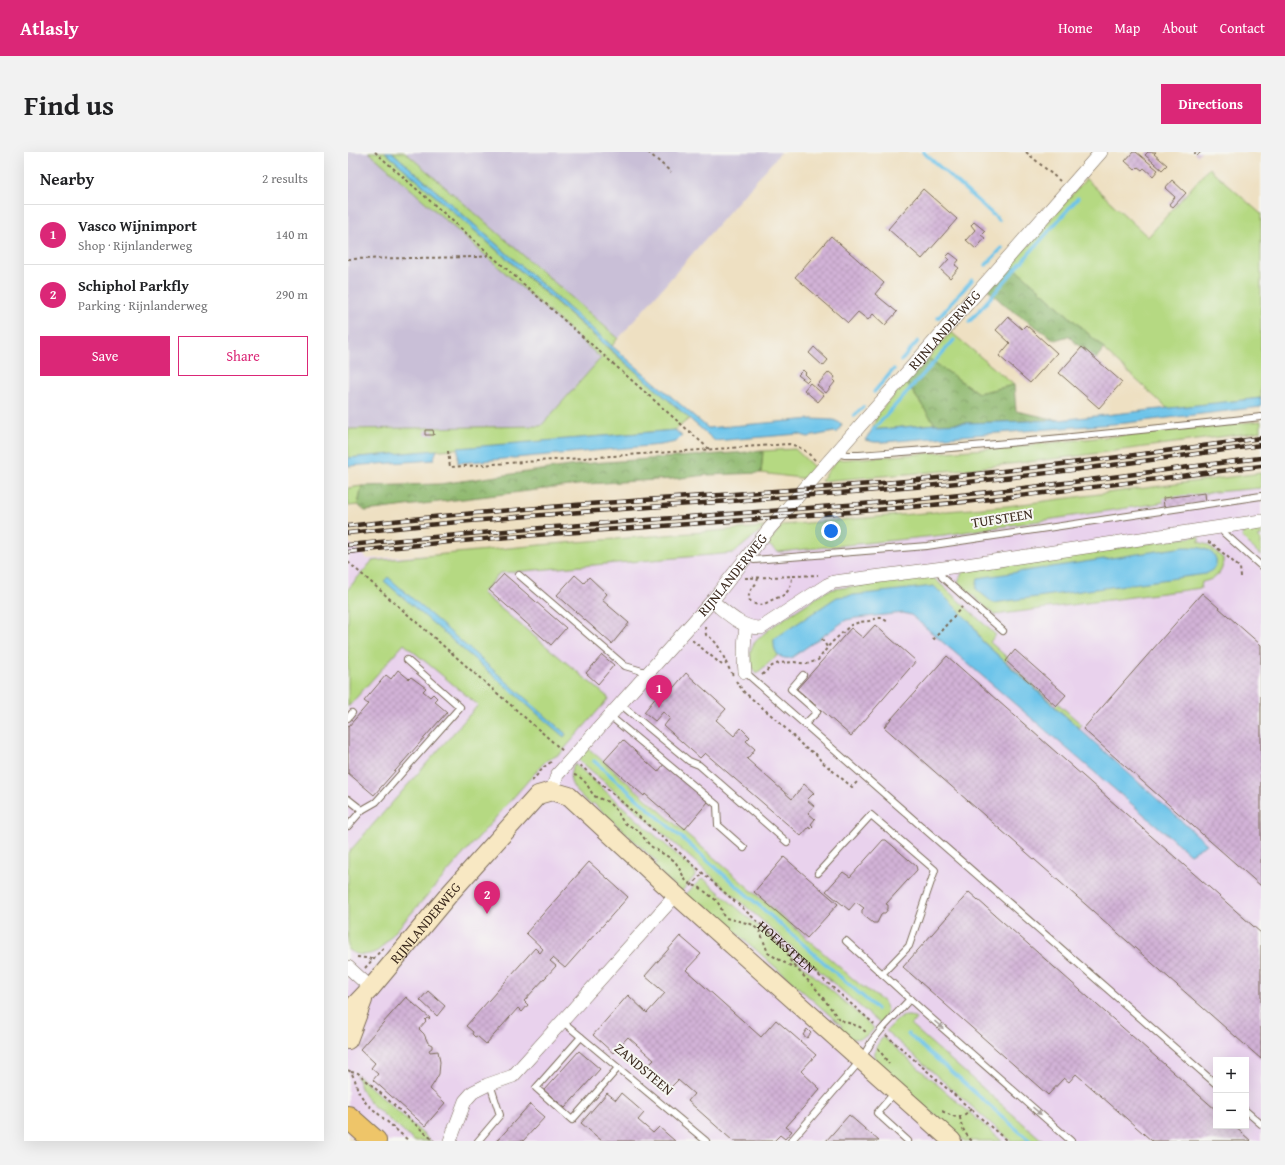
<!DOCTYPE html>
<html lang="en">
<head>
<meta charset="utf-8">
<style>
  body { margin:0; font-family:"Gentium Book Plus",serif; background:#f2f2f2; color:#202124 }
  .controls { position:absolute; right:12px; bottom:12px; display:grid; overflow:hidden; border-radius:0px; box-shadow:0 4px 16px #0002 }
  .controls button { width:36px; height:36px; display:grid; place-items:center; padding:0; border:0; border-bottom:1px solid #e0e0e0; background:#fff; color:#202124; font:20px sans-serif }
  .you { position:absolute; left:483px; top:379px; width:14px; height:14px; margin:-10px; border:3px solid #fff; border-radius:50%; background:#1a73e8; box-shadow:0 0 0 6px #1a73e833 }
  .badge { display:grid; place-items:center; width:26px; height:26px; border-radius:50%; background:#db2777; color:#fff; font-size:13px; font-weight:700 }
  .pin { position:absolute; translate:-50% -33px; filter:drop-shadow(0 1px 2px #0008) }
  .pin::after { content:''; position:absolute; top:21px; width:14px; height:12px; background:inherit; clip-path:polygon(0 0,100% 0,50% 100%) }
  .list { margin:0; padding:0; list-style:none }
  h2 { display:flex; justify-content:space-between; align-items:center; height:52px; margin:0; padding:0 16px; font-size:17px }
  h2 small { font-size:13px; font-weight:400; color:#757577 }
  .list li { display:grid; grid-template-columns:26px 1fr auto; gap:12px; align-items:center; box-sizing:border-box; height:60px; padding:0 16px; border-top:1px solid #e0e0e0 }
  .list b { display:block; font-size:15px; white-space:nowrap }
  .list p { margin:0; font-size:13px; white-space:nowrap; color:#757577 }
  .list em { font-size:13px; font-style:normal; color:#757577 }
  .actions { display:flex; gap:8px; padding:12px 16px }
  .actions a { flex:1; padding:9px 0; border:1px solid #db2777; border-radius:0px; text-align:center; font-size:14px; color:#db2777 }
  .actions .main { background:#db2777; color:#fff }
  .map { position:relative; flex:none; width:913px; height:989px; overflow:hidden; border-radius:0px }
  header { display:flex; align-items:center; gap:24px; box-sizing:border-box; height:56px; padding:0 20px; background:#db2777; color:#fff }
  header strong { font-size:19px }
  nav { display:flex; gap:22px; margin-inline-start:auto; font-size:14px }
  .intro { display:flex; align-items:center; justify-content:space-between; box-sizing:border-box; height:96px; padding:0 24px }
  h1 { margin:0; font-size:28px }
  .button { padding:10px 18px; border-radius:0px; background:#db2777; color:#fff; font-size:14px; font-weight:700 }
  main { display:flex; gap:24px; padding:0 24px }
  aside { flex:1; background:#fff; border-radius:0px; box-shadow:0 4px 16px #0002 }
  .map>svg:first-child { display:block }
  .built { fill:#e9d2ed; fill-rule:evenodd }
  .industrial { fill:#c9bfd7 }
  .grass { fill:#b5d982; stroke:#788250 }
  .forest { fill:url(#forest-crowns); stroke:#667247 }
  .water { fill:#6dc4ea; stroke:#547784 }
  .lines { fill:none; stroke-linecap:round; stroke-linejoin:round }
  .stream { stroke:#6dc4ea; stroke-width:3.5 }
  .building { fill:url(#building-cross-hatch) }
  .lane-casing { stroke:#7a6a57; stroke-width:8 }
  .street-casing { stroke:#7a6a57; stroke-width:14 }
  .secondary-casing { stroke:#7a6a57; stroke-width:20 }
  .highway-casing { stroke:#7a6a57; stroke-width:24 }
  .path { stroke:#7a6a57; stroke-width:2; stroke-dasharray:3 3; stroke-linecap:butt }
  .lane { stroke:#fff; stroke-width:6 }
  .street { stroke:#fff; stroke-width:13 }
  .secondary { stroke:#f8e8c3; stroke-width:18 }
  .highway { stroke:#eec569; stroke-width:22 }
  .rail-casing { stroke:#3b2a1e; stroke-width:4.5 }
  .rail { stroke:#f6f6f2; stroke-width:3; stroke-dasharray:9; stroke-linecap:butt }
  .oneway { fill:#a79f9a }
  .labels { text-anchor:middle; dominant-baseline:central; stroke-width:4; stroke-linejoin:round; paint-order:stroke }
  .street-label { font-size:14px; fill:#3b2a1e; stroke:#f6f6f2 }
</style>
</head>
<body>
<header>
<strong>Atlasly</strong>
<nav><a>Home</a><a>Map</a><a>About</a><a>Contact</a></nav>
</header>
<div class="intro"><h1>Find us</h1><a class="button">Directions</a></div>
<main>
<aside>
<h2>Nearby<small>2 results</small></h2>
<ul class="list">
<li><span class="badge">1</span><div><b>Vasco Wijnimport</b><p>Shop · Rijnlanderweg</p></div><em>140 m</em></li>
<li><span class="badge">2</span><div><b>Schiphol Parkfly</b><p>Parking · Rijnlanderweg</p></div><em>290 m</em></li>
</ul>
<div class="actions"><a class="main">Save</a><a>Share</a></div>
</aside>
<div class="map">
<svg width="913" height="989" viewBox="0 0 913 989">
  <defs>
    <pattern id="forest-crowns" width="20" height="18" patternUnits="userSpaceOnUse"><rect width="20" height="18" fill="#90b970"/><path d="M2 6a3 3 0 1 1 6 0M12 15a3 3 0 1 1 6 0" fill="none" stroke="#77975b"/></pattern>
    <pattern id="building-cross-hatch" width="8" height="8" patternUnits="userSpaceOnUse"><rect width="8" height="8" fill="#d2b2d7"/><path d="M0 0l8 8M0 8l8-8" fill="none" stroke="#b599b8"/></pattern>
  </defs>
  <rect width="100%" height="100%" fill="#f6f6f2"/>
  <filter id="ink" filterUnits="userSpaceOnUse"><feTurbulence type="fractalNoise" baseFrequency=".025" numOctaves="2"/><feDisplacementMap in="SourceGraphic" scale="8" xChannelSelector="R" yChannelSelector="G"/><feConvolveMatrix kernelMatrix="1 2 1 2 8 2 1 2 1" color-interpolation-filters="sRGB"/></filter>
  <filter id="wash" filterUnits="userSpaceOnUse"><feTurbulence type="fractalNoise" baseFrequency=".012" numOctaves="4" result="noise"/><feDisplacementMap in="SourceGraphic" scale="16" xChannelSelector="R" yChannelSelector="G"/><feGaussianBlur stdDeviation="0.9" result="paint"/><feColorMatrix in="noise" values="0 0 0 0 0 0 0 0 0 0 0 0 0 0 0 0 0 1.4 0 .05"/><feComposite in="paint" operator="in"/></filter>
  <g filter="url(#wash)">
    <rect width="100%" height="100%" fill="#eee0c2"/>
    <path class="built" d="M913,328V989H8L0,982V390L20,407L419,381ZM868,908H898V974H868Z"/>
    <g class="industrial">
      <polygon points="0,0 21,0 253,206 193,274 0,277"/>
      <polygon points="57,0 433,0 270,187"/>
    </g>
    <g class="grass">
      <polygon points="21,0 37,0 261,197 342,266 327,278 0,306 0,277 193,274 253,206"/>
      <polygon points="44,0 57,0 270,186 264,194"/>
      <polygon points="861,16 913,62 913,246 820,257 756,198 756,196 663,112 738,27 800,85"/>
      <polygon points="603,180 666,233 630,241 580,206"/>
      <polygon points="558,230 587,272 524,278 530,261"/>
      <polygon points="913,269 913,279 901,281 729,304 620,317 473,329 489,308 651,296"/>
      <polygon points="447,297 469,318 460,327 413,321 415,299"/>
      <polygon points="913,321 913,336 867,340 806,352 597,383 430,400 419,392 435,373 659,354"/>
      <polygon points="14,334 10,353 0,354 0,336"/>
      <polygon points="913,374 913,384 910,385 913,388 913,404 894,385 895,379 896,377"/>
      <path d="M417,375L386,401L152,421L134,441L261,546L212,602L198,609L194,613L31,798C21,804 10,805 0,798V701L130,553L56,492L0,555V437L24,409L192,393Z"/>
      <path d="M851,384V390L860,393L875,406C876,421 868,427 854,430L853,436L646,463L610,430L615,419Z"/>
      <path d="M581,424L586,426L648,483L642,490L734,573L731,576L634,489L624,472L586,434L426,495L430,503L408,522C403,516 400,503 404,495C409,481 464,449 479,439L486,437Z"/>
      <path d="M240,596L511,832L536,850C542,858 537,865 532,872L230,607Z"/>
      <path d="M227,612L347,719V724L333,740L306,715L309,710L245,651L243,653C231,642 214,630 227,612Z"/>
      <path d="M356,727L526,876C521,886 510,887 501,887L491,879L494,874L356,752L351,755L337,743L352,728Z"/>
      <polygon points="556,864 562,864 568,867 563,873 695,989 663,989 538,879 549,868"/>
      <path d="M535,885L654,989H616L527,911C526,898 527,895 535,885Z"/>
      <polygon points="8,923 10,924 83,989 66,989 21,950 15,941"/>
    </g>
    <g class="forest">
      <polygon points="663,112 756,196 747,208 720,184 707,188 659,155 640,138"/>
      <polygon points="580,206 630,241 666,233 668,259 710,268 587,272 558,230"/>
      <polygon points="415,299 413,321 359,323 324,327 238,332 17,359 10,353 14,334 92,332 244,311"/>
    </g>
    <g class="water">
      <polygon points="37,0 44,0 264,194 360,276 464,267 486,268 494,272 489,281 486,280 460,285 450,282 367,289"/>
      <polygon points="913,246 913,255 778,271 535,290 526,290 517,288 524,278 587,272 711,268"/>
      <polygon points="327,278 334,284 328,290 312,293 110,311 110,296"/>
      <polygon points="89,298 85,308 0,314 0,306"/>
      <path d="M836,395C843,395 853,395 859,398C873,405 870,416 858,422L645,451L628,437L630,426Z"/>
      <polygon points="40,425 218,582 216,585 36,429"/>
      <path d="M586,434L624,472L634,489L859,692L842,702L563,463L555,461L508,466L498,468L443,506C430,508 425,499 426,487L489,445Z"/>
    </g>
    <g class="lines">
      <g class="stream">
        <polyline points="575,0 651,68"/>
        <polyline points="638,113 654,96"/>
        <polyline points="590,166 624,128"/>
        <polyline points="621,170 730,46"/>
        <polyline points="553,209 570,189"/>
        <polyline points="526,240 546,217"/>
        <polyline points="506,264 515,255"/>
        <polyline points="525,278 606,188"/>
        <polyline points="246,609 529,857"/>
        <polyline points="560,882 682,989"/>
      </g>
    </g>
    <g id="blocks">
      <g class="building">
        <polygon points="785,0 788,0 810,18 805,24 796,16 794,18 790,15 787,18 777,9"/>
        <polygon points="800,0 808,0 806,2 819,13 814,18 797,3"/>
        <polygon points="848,0 853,0 849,4 846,1"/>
        <polygon points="824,28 838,41 825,55 821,52 827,45 817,36"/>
        <polygon points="575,37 609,67 574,107 540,77"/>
        <polygon points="626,70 637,79 633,83 637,86 628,97 618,88 627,78 623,73"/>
        <polygon points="483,84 536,131 527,142 549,160 537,173 525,162 520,168 510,160 500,171 447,125"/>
        <polygon points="602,101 611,108 607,113 611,116 602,126 592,117 601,107 598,105"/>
        <polygon points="660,165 674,177 678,173 709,201 682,231 651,204 662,191 648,178"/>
        <polygon points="466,195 480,208 475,214 461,201"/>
        <polygon points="734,195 774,230 751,256 711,221"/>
        <polygon points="455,218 458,221 457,222 462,227 459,230 450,223"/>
        <polygon points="481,220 487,225 485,228 487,230 478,241 469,233"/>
        <polygon points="462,231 476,243 470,250 456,238"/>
        <polygon points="77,278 85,278 86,283 77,283"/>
        <polygon points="857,341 858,350 816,355 815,346"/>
        <polygon points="156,422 218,476 203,493 141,438"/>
        <polygon points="227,423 236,431 241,425 259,442 254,448 281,471 264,492 209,443"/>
        <polygon points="854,441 913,493 913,734 735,577"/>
        <polygon points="527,473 568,509 503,584 449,537 503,476 515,486"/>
        <polygon points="667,498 718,543 708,554 658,509"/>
        <polygon points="254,503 266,513 250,532 238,521"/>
        <polygon points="599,504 913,781 913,907 536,575"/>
        <polygon points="50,518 61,527 63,525 78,536 75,539 82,545 85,542 89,546 86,549 99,560 26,643 0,621 0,575 20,552 16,549 38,523 43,527"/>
        <polygon points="338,521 378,557 368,568 386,584 393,576 402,585 398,589 407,597 399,607 444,647 456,632 466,641 459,648 466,654 460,661 467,667 463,672 465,674 462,677 461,675 453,684 357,601 352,606 316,574 322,566 315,560 307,569 296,560 310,543 315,548"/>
        <polygon points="275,588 310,620 316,612 360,650 337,677 297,642 296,644 256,609"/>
        <polygon points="535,688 538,688 568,714 569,718 538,752 540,753 540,757 537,761 534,761 529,771 525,771 514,762 514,758 516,756 508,750 501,758 478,739 495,720 502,725"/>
        <polygon points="436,705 490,752 459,786 406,740"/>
        <polygon points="241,710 280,745 217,816 205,806 202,809 208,814 176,849 180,853 174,860 170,856 138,892 129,884 127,885 124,882 125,880 118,874 187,796 192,801 195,797 178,781"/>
        <polygon points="621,740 868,958 868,974 886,974 903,989 804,989 728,922 721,930 716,926 715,927 700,943 555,815"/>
        <polygon points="332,784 353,802 338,818 413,885 428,868 468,903 453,919 472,937 438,975 444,979 437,987 432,983 426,989 385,989 340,949 346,942 330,928 323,935 300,914 306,908 280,885 265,901 245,883 280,843 299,861 317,841 297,824"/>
        <polygon points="80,839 97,854 89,864 72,848"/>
        <polygon points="58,845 82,866 81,867 79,866 77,868 78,869 71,877 76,882 80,891 84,893 84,896 81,898 82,900 90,899 92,910 91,922 86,931 82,937 97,951 77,974 25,928 30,922 23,916 27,911 12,897"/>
        <polygon points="459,877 463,881 459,886 455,883"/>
        <polygon points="231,899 252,917 217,956 196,938"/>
        <polygon points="259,941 268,948 273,941 296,961 290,968 305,981 311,975 327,989 254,989 233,971"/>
        <polygon points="182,952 197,965 175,989 149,989"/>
        <polygon points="501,963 531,989 478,989"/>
      </g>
    </g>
  </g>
  <g filter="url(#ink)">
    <use href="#blocks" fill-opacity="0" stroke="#7a6a57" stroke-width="1"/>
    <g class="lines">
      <defs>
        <g id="lane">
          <path d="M489,301L497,303H511C645,294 779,280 913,265"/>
          <polyline points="875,374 876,381 913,414"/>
          <polyline points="402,401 406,408 579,394 913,344"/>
          <polyline points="592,417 594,425 655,479"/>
          <polyline points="171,423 277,514 294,519 298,522"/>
          <polyline points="397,520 868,932"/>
          <polyline points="455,523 443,537 469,560 457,572"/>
          <polyline points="272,552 341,609 351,613 439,690"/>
          <polyline points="262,564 369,653 370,673 396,696"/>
          <polyline points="0,566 4,561"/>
          <polyline points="0,647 14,658"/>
          <polyline points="0,674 14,658 28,650 112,555 59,508"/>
          <polyline points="470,721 523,663 587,718 561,794 534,822"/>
          <polyline points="498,789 575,859 723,989"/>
          <polyline points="214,869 358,989"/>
          <polyline points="233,885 188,936 224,968 270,916"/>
          <polyline points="547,940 529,961 560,989"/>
          <polyline points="898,959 913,972"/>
          <polyline points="130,989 152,963 142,932"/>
          <polyline points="443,989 513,908 524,889 533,878 562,847"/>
        </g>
        <g id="street">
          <path d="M364,449C378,460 394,477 413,476L479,433L486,430L611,414L913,369"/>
          <path d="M397,520C395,504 396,490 398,474"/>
          <path id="s2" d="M204,639L209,623L364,449L421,377L753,0"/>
          <polyline points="0,815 23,836"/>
          <polyline points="102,989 117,949 125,940 139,933 165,924 328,743"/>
        </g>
        <g id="secondary">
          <path id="s3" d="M0,860L23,836L103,740L190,643L204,639L221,644L328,743L604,989"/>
          <polyline points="0,888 15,848"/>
        </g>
        <polyline id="highway" points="0,965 27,989"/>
      </defs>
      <use href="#lane" class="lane-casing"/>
      <use href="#street" class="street-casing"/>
      <use href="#secondary" class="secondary-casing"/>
      <use href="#highway" class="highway-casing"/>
      <g class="path">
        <polyline points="27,0 361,297"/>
        <polyline points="300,0 323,20"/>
        <polyline points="678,0 712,29"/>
        <polyline points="0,107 131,105 138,104 141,101"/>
        <path d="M100,299L102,315L441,292C452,294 459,300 467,308"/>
        <polyline points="860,390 865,392 892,416 893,425"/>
        <polyline points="0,410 215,599"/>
        <polyline points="397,426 470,423"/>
        <path d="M410,426C409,434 400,437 401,445C401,448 401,448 404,450C412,457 419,450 426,447C430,445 434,445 438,441C442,437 444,430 444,424"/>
        <path d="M357,475L358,483C374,491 375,509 385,523"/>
        <polyline points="474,487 479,495"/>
        <polyline points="344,488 374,513 378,512"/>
        <polyline points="585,488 614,455"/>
        <polyline points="414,523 424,514 431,511 446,510 459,512 470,508 483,491 503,473 512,470 521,469 530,466 534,466 540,470"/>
        <polyline points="388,529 396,540 430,569 457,596 468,602 473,609 504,635 509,630"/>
        <path id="s1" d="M232,613L526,872"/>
        <path d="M226,623C238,626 240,636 246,644L260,650L269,659L274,668L278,672L290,678L299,690L304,695L327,709L338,729L344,733L351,735L369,749L373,756L375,763L378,766L403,772L412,779L420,801L435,810L448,816L470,839L490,866L495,869L512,875L519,881"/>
        <polyline points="184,629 196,615 203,610"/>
        <polyline points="343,734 355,721"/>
        <polyline points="441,797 439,799 441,807 448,816"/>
        <polyline points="9,805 26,807"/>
        <polyline points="17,816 36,795"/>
        <polyline points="538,883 659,989"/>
        <polyline points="530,896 541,912"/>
        <polyline points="0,918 3,920 7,928 10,939 18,951 61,989"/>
        <polyline points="3,920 10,921 86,989"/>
        <path d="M594,959C607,966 612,968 623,957"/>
        <path d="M612,965C613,975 617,982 624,989"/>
      </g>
      <use href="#lane" class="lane"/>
      <use href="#street" class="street"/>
      <use href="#secondary" class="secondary"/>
      <use href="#highway" class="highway"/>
      <defs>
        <g id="rail">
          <path d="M0,374C182,353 365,345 547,330C669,319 791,303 913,286"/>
          <path d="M0,381C180,361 362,352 542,337C666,327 790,310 913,293"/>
          <path d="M0,393C186,374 374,364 561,348C679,338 795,320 913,306"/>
          <path d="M0,400C194,379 389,371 584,353C694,343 803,327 913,314"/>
        </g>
      </defs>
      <use href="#rail" class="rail-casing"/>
      <use href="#rail" class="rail"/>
    </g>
    <defs><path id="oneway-solid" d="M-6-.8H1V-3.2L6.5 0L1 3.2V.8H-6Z"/></defs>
    <g class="oneway">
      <use href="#oneway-solid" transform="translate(591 873) rotate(41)"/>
      <use href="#oneway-solid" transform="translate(689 959) rotate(41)"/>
    </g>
  </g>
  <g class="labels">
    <g class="street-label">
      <text stroke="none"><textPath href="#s2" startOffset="607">RIJNLANDERWEG</textPath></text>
      <text transform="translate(654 366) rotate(-9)">TUFSTEEN</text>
      <text stroke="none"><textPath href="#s2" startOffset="283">RIJNLANDERWEG</textPath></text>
      <text stroke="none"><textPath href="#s3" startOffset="118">RIJNLANDERWEG</textPath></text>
      <text stroke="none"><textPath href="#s1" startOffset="275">HOEKSTEEN</textPath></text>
      <text transform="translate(296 917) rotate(40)">ZANDSTEEN</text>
    </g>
  </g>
</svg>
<div class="controls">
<button>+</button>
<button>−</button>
</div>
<div class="you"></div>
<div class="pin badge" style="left:311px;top:556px">1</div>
<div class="pin badge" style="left:139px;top:762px">2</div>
</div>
</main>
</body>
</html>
